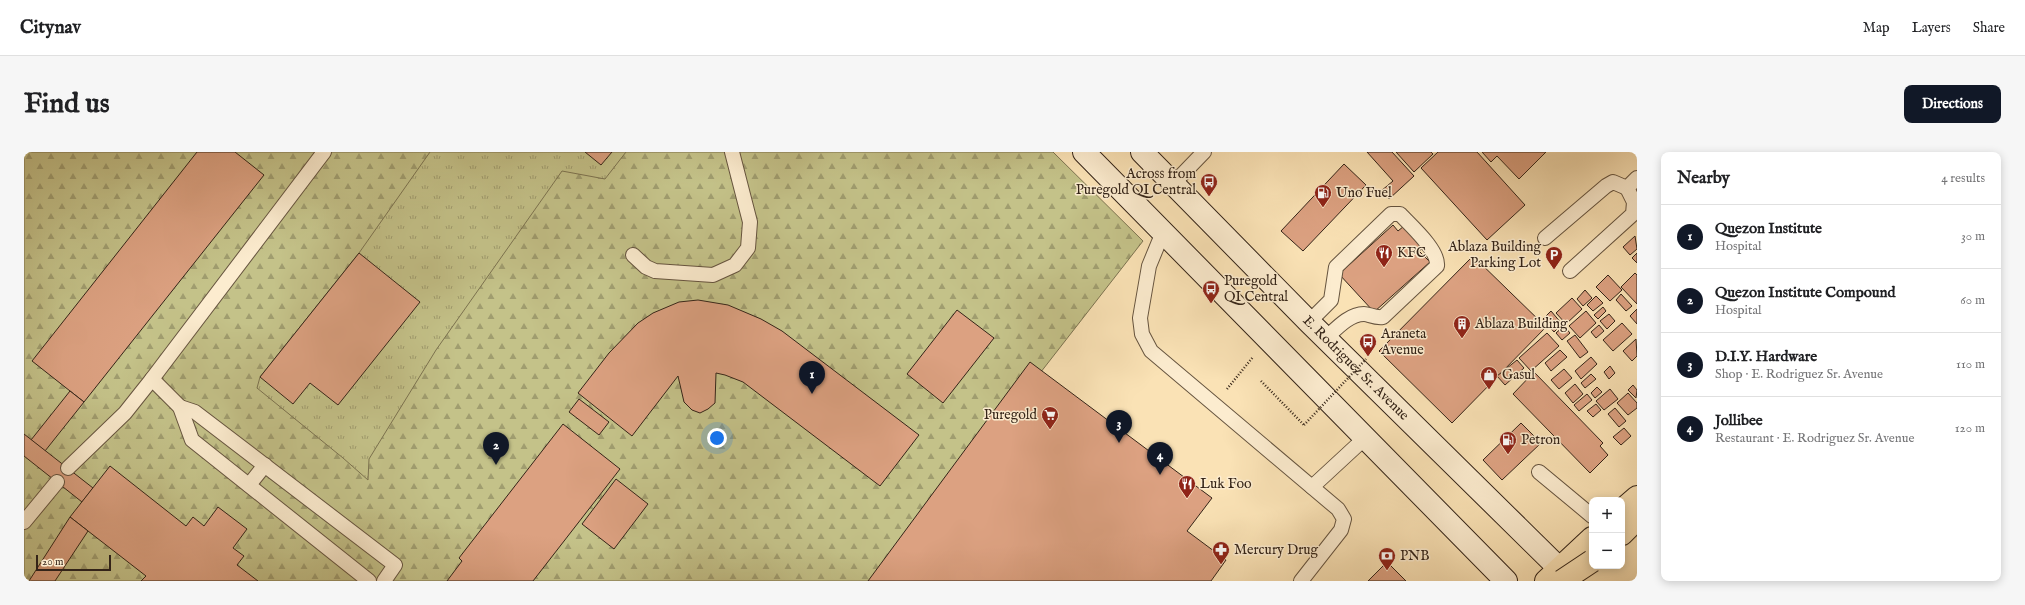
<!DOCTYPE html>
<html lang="en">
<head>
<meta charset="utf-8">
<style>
  body { margin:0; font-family:"IM FELL English",serif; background:#f6f6f6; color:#202124 }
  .controls { position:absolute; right:12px; bottom:12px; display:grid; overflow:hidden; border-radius:8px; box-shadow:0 2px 10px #0003 }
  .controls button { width:36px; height:36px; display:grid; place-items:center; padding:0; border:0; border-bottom:1px solid #e0e0e0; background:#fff; color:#202124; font:20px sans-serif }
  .scale { position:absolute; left:12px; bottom:10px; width:75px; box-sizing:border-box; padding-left:4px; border:2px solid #342418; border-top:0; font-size:11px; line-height:14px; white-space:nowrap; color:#342418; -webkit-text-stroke:3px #fceccf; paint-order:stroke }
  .you { position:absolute; left:693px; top:286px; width:14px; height:14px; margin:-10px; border:3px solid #fff; border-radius:50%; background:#1a73e8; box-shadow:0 0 0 6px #1a73e833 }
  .badge { display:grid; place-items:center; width:26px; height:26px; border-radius:50%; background:#111827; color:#fff; font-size:13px; font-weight:700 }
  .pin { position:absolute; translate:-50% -33px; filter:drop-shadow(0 1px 2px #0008) }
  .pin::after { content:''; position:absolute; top:21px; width:14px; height:12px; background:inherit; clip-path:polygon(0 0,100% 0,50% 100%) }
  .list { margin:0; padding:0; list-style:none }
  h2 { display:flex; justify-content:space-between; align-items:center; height:52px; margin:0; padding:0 16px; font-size:17px }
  h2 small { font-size:13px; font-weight:400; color:#757577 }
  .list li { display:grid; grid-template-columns:26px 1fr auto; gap:12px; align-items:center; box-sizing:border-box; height:64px; padding:0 16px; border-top:1px solid #e0e0e0 }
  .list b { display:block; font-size:15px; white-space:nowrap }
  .list p { margin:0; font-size:13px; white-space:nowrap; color:#757577 }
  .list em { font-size:13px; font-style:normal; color:#757577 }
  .map { position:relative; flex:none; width:1613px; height:429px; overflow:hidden; border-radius:8px }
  header { display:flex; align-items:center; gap:24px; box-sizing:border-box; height:56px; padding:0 20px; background:#fff; border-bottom:1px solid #e0e0e0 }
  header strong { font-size:19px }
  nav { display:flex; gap:22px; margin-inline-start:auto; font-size:14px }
  .intro { display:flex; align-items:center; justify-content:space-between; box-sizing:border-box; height:96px; padding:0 24px }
  h1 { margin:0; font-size:28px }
  .button { padding:10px 18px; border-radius:8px; background:#111827; color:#fff; font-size:14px; font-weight:700 }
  main { display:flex; gap:24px; padding:0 24px }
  aside { flex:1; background:#fff; border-radius:8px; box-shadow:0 2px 10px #0003 }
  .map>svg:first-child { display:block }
  .grass { fill:url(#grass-tufts); stroke:#7c7350 }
  .forest { fill:url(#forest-firs); stroke:#7c7350 }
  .building { fill:#dca181; stroke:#342418 }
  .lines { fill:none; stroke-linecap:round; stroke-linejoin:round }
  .lane-casing { stroke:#66543f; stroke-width:16 }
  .secondary-casing { stroke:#342418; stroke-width:24 }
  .primary-casing { stroke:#342418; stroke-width:24 }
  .highway-casing { stroke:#342418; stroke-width:24 }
  .path { stroke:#342418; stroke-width:2.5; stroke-dasharray:1 2; stroke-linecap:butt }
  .lane { stroke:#fceccf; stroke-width:14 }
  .secondary { stroke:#fceccf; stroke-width:22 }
  .primary { stroke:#fae2b5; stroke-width:22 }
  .highway { stroke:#fae2b5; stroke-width:22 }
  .highway-bridge-casing { stroke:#342418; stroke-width:24; stroke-linecap:butt }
  .path-bridge { stroke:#342418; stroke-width:2.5; stroke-dasharray:1 2; stroke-linecap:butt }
  .highway-bridge { stroke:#fae2b5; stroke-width:22 }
  .labels { text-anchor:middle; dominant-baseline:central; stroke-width:3; stroke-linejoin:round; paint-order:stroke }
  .poi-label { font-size:14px; fill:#342418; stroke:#fceccf; text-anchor:start }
  .street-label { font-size:14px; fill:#342418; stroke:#fceccf }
</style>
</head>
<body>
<header>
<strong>Citynav</strong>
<nav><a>Map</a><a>Layers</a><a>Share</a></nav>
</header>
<div class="intro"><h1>Find us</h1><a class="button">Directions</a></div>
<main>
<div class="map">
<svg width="1613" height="429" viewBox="0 0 1613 429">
  <defs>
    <pattern id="grass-tufts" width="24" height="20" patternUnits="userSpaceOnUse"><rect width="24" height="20" fill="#c4c289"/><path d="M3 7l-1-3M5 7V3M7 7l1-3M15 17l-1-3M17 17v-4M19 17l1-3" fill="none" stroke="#a09d6f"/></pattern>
    <pattern id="forest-firs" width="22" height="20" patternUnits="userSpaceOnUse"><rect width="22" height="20" fill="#c4c289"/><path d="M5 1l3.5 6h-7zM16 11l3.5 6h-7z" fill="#a09d6f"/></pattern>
  </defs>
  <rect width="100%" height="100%" fill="#fae2b5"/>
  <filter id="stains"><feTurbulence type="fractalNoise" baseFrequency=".005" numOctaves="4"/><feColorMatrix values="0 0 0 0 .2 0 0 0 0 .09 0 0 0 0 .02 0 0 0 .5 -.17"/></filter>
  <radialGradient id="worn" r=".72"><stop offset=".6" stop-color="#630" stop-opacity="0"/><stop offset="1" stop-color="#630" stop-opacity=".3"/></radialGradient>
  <polygon class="grass" points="324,0 668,0 366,384 156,222"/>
  <polygon class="forest" points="0,0 406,0 335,101 236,225 233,236 319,306 344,328 345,307 412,198 538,19 581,27 602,0 1029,0 1119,89 854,429 0,429"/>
  <g class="building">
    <polygon points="173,0 211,0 240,23 60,250 8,209"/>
    <polygon points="561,0 588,0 577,13"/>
    <polygon points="1343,0 1368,0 1390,24 1365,47 1357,39 1369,29"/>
    <polygon points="1372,0 1407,0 1409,2 1390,20"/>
    <polygon points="1414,0 1453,0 1501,53 1463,88 1397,16"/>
    <polygon points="1458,0 1522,0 1495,27 1473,4 1467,10"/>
    <polygon points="1320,12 1342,33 1279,99 1257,79"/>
    <polygon points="1369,73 1374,79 1380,74 1400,95 1395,99 1406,110 1350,160 1315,122"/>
    <polygon points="1611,84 1613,97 1606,103 1599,95"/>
    <polygon points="335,101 396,150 314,253 286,231 269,252 236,225"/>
    <polygon points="1613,101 1613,111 1608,106"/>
    <polygon points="1449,104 1522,175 1428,271 1355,199"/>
    <polygon points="1611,121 1613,123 1613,152 1597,135"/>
    <polygon points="1584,123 1598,138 1586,149 1572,135"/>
    <polygon points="1561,138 1568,146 1559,154 1553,147"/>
    <polygon points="1597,142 1608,154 1602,159 1592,148"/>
    <polygon points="1572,144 1579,151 1569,159 1563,153"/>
    <polygon points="1548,146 1558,157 1542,172 1532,161"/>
    <polygon points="674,148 704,153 737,167 758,179 895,283 856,334 719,230 701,223 692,221 691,251 684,257 676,261 668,258 660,250 654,224 608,284 554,241 585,201 614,171 629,161 655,150"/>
    <polygon points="1579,155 1582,159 1574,167 1570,163"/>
    <polygon points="1613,157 1613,172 1606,164"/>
    <polygon points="933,158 970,186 919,251 883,222"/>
    <polygon points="1527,159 1538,172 1530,180 1519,167"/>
    <polygon points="1562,159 1572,171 1556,186 1545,174"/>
    <polygon points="1585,162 1591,169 1583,177 1576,169"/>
    <polygon points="1598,171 1608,182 1589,199 1579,188"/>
    <polygon points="1575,173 1580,179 1572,186 1567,180"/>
    <polygon points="1540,174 1546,181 1538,188 1532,181"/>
    <polygon points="1523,181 1535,194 1507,219 1495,206"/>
    <polygon points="1551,183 1564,200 1556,206 1543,189"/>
    <polygon points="1612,187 1613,204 1608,209 1599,199"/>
    <polygon points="1536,198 1543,205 1527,219 1521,211"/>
    <polygon points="1567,205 1573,212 1557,227 1551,219"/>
    <polygon points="1493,208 1500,216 1481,233 1473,224"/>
    <polygon points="1006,210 1188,346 1163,379 1202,408 1187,429 844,429"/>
    <polygon points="1586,214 1591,221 1585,227 1580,220"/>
    <polygon points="1540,217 1548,226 1535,237 1527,228"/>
    <polygon points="1510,220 1579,291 1576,294 1584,303 1566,321 1489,242"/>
    <polygon points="1567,222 1572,227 1561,236 1557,231"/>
    <polygon points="1551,232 1559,242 1549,251 1541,241"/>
    <polygon points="1609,233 1613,238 1612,246 1604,238"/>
    <polygon points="1573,235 1578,240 1571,246 1567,241"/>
    <polygon points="1586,237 1594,247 1580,258 1572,249"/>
    <polygon points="46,239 60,250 21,299 7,288"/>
    <polygon points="1604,241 1613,251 1613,256 1604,263 1593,251"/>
    <polygon points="1563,242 1568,248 1555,259 1550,253"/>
    <polygon points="555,247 585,270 575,283 545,260"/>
    <polygon points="1572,252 1577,258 1569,265 1563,259"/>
    <polygon points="1591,256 1602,269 1595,275 1584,262"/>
    <polygon points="1497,271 1517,291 1478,328 1459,308"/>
    <polygon points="539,272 596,317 509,429 423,429 438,409 435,406"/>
    <polygon points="1600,276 1607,284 1597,293 1589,285"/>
    <polygon points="0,282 69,336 58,350 0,304"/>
    <polygon points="86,314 162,374 169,365 180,374 194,355 223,377 209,396 220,404 213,413 234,429 117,429 122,424 46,365"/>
    <polygon points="592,327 624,352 590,397 558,372"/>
    <polygon points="46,365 64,379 31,429 5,429"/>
    <polygon points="1363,410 1382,429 1344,429"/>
  </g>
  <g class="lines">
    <defs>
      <g id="lane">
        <polyline points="1150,31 1180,0"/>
        <polyline points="1139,80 1125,114 1116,166 1118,182 1127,199 1314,357 1320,367 1317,378 1277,429"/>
        <polyline points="1521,86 1582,34 1589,30 1603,36 1613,26"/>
        <polyline points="609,103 622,115 631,119 689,123 711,113 724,96 726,70 708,0"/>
        <polyline points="1546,119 1609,62 1610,50 1603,36"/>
        <path d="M1285,170L1307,148L1312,115L1367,62H1376C1386,73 1415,98 1413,114L1359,165C1350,166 1345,162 1340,162C1325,162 1312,177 1302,186"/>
        <polyline points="128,227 300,0"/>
        <polyline points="156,255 171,260 371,413 360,429"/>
        <polyline points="44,316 101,261 128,227 156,255 168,288 345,429"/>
        <polyline points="1515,320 1568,364"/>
        <polyline points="225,333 241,313"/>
        <polyline points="1288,335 1341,286"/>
        <polyline points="0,370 33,330"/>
      </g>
      <g id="secondary">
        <polyline points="1060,0 1482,429"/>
        <path id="s1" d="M1118,0L1285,170L1548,429"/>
      </g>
      <g id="primary">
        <polyline points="1598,358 1613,345"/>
        <polyline points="1522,429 1568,386"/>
      </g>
      <polyline id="highway" points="1598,382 1613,367"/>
    </defs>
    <use href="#lane" class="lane-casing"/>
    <use href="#secondary" class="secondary-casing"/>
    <use href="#primary" class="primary-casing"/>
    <use href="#highway" class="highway-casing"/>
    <g class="path">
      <polyline points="1237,229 1280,273"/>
      <polyline points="1203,237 1229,205"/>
    </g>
    <use href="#lane" class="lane"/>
    <use href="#secondary" class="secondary"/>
    <use href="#primary" class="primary"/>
    <use href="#highway" class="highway"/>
    <defs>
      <polyline id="highway-bridge" points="1538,429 1568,409"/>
    </defs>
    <use href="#highway-bridge" class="highway-bridge-casing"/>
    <polyline class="path-bridge" points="1280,273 1342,207"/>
    <use href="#highway-bridge" class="highway-bridge"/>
  </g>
  <defs>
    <symbol id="bus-pin" viewBox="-11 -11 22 30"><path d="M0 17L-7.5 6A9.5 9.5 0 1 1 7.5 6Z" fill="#8f2418" stroke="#fceccf"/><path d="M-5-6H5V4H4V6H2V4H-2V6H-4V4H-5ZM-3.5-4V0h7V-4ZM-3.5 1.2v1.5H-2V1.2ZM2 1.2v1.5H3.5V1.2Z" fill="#fff"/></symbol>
    <symbol id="fuel-pin" viewBox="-11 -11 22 30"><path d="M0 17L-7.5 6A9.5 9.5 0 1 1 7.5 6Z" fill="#8f2418" stroke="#fceccf"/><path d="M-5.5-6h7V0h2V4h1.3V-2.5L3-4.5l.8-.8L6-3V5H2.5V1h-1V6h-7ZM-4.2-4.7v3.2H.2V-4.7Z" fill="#fff"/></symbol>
    <symbol id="restaurant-pin" viewBox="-11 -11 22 30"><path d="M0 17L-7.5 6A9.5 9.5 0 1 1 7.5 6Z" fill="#8f2418" stroke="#fceccf"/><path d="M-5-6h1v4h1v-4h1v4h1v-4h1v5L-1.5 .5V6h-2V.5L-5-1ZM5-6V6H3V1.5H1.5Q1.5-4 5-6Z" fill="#fff"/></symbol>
    <symbol id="parking-pin" viewBox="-11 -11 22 30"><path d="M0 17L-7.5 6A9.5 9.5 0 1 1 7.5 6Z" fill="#8f2418" stroke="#fceccf"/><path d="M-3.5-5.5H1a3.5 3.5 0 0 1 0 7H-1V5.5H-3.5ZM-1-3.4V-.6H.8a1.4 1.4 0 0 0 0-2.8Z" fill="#fff"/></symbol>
    <symbol id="building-pin" viewBox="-11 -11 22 30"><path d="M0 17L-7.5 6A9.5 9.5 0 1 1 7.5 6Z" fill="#8f2418" stroke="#fceccf"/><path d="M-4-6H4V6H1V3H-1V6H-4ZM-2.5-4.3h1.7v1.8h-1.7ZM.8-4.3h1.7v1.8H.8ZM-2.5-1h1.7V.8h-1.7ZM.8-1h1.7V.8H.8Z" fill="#fff"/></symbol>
    <symbol id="shop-pin" viewBox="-11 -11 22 30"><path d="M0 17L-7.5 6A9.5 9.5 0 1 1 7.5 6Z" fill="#8f2418" stroke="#fceccf"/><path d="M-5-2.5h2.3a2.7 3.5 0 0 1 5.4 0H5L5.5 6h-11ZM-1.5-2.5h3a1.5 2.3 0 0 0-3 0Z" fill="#fff"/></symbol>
    <symbol id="supermarket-pin" viewBox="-11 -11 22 30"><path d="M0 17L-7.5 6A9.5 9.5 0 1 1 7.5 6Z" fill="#8f2418" stroke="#fceccf"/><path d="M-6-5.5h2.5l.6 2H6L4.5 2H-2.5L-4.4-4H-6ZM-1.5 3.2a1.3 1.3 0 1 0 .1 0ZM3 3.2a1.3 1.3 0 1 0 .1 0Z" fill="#fff"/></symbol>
    <symbol id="pharmacy-pin" viewBox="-11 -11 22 30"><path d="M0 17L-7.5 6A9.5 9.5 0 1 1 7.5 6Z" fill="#8f2418" stroke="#fceccf"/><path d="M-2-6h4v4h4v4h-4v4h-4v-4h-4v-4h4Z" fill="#fff"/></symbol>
    <symbol id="bank-pin" viewBox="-11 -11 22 30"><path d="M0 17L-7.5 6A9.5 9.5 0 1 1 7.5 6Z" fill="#8f2418" stroke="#fceccf"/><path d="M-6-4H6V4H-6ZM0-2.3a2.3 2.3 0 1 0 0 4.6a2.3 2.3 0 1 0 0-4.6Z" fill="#fff"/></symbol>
  </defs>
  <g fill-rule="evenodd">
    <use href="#bus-pin" x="1175" y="20" width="20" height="27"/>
    <use href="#fuel-pin" x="1289" y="31" width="20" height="27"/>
    <use href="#restaurant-pin" x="1350" y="91" width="20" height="27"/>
    <use href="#parking-pin" x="1520" y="93" width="20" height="27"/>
    <use href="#bus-pin" x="1177" y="127" width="20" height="27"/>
    <use href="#building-pin" x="1428" y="162" width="20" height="27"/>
    <use href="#bus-pin" x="1334" y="180" width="20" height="27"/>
    <use href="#shop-pin" x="1455" y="213" width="20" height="27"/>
    <use href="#supermarket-pin" x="1016" y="253" width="20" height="27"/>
    <use href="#fuel-pin" x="1474" y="278" width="20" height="27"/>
    <use href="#restaurant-pin" x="1153" y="322" width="20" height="27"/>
    <use href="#pharmacy-pin" x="1187" y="388" width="20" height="27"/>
    <use href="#bank-pin" x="1353" y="394" width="20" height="27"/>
  </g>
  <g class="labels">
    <g class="poi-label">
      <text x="1172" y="22" text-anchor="end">Across from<tspan x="1172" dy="16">Puregold QI Central</tspan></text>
      <text x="1312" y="41">Uno Fuel</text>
      <text x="1517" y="95" text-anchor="end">Ablaza Building<tspan x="1517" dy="16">Parking Lot</tspan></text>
      <text x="1373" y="101">KFC</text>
      <text x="1200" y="129">Puregold<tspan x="1200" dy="16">QI Central</tspan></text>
      <text x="1451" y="172">Ablaza Building</text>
      <text x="1357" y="182">Araneta<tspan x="1357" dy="16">Avenue</tspan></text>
      <text x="1478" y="223">Gasul</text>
      <text x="1013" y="263" text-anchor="end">Puregold</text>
      <text x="1497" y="288">Petron</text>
      <text x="1176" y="332">Luk Foo</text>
      <text x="1210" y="398">Mercury Drug</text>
      <text x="1376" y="404">PNB</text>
    </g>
    <g class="street-label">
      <text stroke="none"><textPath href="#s1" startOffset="304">E. Rodriguez Sr. Avenue</textPath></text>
    </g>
  </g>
  <rect width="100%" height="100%" filter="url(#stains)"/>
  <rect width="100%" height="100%" fill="url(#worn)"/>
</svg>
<div class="controls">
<button>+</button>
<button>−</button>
</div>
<div class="scale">20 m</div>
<div class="you"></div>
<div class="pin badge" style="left:788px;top:242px">1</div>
<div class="pin badge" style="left:472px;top:313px">2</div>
<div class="pin badge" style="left:1095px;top:291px">3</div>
<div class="pin badge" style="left:1136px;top:323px">4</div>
</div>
<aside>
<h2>Nearby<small>4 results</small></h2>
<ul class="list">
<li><span class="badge">1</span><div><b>Quezon Institute</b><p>Hospital</p></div><em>30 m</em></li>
<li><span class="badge">2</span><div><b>Quezon Institute Compound</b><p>Hospital</p></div><em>60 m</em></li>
<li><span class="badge">3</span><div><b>D.I.Y. Hardware</b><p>Shop · E. Rodriguez Sr. Avenue</p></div><em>110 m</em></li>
<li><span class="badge">4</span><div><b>Jollibee</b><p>Restaurant · E. Rodriguez Sr. Avenue</p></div><em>120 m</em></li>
</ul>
</aside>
</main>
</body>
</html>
